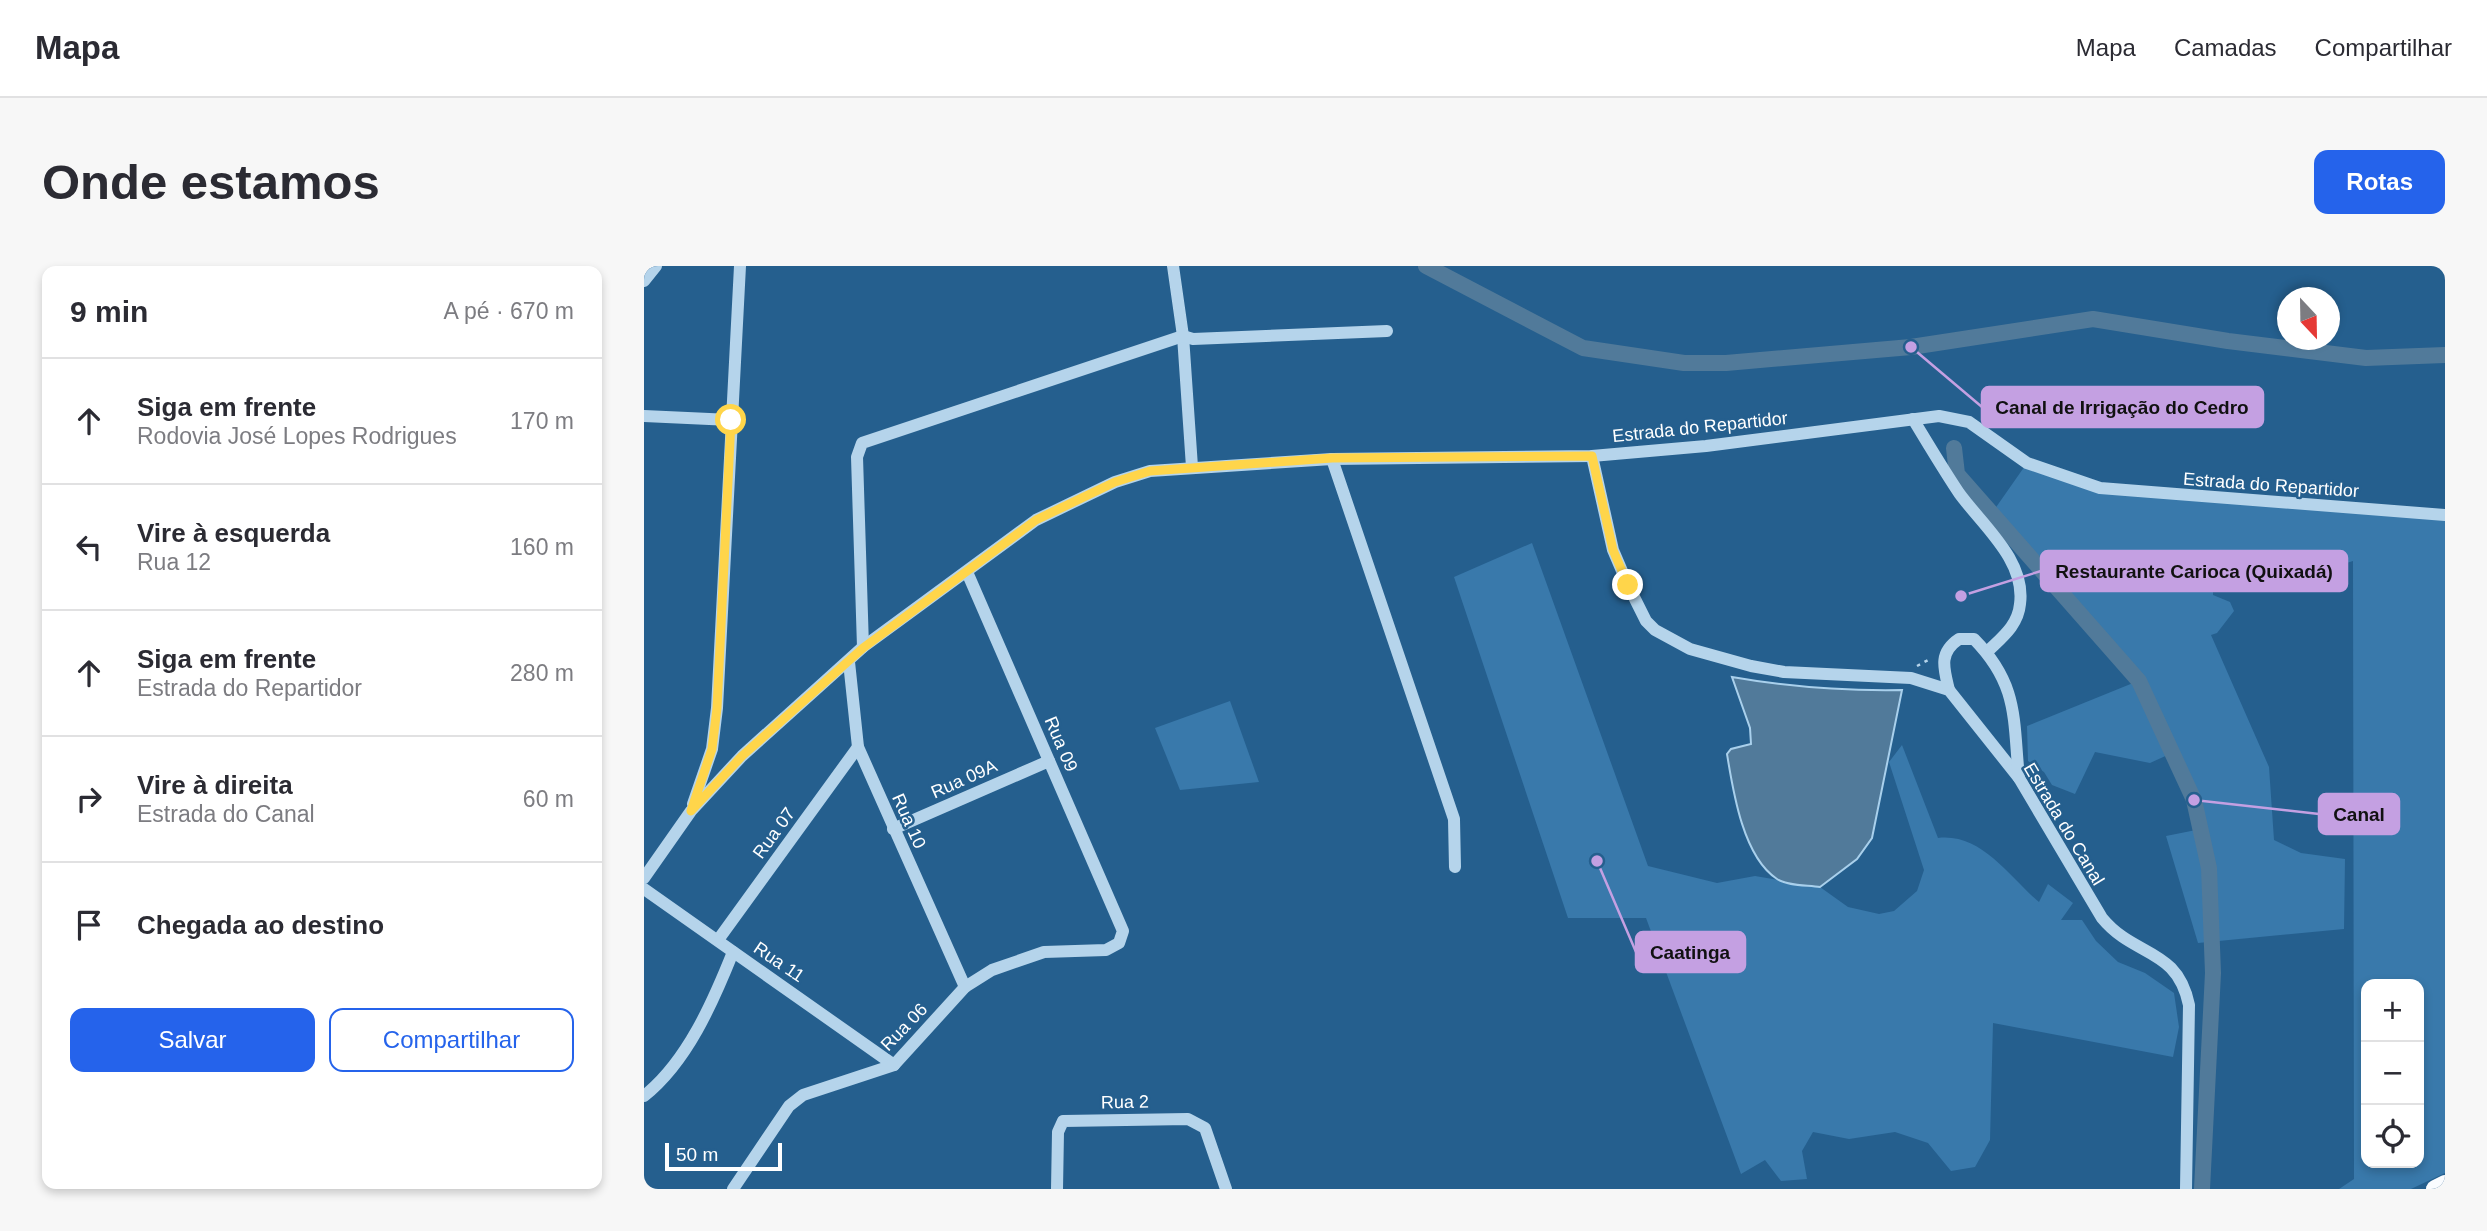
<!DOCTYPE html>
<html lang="pt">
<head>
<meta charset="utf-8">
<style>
  body { margin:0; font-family:Helvetica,sans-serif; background:#f7f7f7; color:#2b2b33 }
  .controls { position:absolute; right:21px; bottom:21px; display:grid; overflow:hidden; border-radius:14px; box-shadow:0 4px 10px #0003 }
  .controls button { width:63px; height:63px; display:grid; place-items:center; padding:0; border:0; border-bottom:2px solid #e1e1e2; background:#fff; color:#2b2b33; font:35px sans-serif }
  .compass { position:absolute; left:1633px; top:21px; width:63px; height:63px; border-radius:50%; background:#fff; box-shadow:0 4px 10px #0003; rotate:158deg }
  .scale { position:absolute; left:21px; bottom:18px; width:117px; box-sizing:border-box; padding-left:7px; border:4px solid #fff; border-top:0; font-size:19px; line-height:24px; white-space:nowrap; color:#fff; -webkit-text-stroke:5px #255f8e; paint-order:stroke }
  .stop { position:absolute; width:21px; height:21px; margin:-16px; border:5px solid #ffd54a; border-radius:50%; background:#fff }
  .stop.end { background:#ffd54a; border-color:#fff; box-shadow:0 2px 7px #0008 }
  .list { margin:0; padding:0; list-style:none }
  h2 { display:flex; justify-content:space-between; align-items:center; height:91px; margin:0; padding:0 28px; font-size:30px }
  h2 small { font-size:23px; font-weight:400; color:#7c7c81 }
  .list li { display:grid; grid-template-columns:46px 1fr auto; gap:21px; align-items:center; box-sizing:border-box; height:126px; padding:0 28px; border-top:2px solid #e1e1e2 }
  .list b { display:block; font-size:26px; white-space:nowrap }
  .list p { margin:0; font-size:23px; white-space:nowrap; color:#7c7c81 }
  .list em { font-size:23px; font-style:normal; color:#7c7c81 }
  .actions { display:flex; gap:14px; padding:21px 28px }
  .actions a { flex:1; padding:16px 0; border:2px solid #2563eb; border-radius:14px; text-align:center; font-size:24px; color:#2563eb }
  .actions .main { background:#2563eb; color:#fff }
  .icon { flex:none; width:38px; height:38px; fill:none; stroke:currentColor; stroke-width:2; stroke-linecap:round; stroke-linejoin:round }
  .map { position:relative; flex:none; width:1801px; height:923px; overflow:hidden; border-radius:14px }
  header { display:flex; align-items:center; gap:42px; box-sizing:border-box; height:98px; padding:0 35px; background:#fff; border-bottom:2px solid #e1e1e2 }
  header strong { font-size:33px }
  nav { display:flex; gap:38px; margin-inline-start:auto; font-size:24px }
  .intro { display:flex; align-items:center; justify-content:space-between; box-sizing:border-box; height:168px; padding:0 42px }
  h1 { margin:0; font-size:49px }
  .button { padding:18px 32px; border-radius:14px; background:#2563eb; color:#fff; font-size:24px; font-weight:700 }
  main { display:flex; gap:42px; padding:0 42px }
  aside { flex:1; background:#fff; border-radius:14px; box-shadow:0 4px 10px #0003 }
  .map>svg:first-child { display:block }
  .green { fill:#3979ab; fill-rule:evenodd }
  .water { fill:#517a9a; stroke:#a9d0ec; stroke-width:2 }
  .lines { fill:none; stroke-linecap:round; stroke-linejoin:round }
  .canal { stroke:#517a9a; stroke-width:16 }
  .path { stroke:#b5d4eb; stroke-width:2.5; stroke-dasharray:3.5 5; stroke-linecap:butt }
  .minor { stroke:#b5d4eb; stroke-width:12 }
  .major { stroke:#fafcff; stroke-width:18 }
  .route { stroke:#ffd54a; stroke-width:9 }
  .labels { text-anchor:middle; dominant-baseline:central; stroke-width:5; stroke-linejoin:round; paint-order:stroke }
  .street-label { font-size:18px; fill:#fff; stroke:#255f8e }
  .leader { fill:none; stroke:#c4a0e2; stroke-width:2.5 }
  .callout-dot { fill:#c4a0e2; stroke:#255f8e; stroke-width:2.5 }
  .callout { fill:#c4a0e2; stroke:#c4a0e2; stroke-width:2.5 }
  .callout-label { font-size:19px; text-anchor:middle; font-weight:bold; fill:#111 }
</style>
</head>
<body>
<header>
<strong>Mapa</strong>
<nav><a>Mapa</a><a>Camadas</a><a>Compartilhar</a></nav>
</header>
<div class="intro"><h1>Onde estamos</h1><a class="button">Rotas</a></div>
<main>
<aside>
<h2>9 min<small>A pé · 670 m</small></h2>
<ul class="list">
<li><svg class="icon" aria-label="ahead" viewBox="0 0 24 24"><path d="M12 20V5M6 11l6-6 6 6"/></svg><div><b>Siga em frente</b><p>Rodovia José Lopes Rodrigues</p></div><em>170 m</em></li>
<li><svg class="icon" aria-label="left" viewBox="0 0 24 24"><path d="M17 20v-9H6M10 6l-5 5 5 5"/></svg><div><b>Vire à esquerda</b><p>Rua 12</p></div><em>160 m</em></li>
<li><svg class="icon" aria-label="ahead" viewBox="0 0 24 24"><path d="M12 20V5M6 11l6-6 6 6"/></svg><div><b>Siga em frente</b><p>Estrada do Repartidor</p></div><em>280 m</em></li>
<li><svg class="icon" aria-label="right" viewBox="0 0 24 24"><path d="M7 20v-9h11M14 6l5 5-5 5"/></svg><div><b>Vire à direita</b><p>Estrada do Canal</p></div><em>60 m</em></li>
<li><svg class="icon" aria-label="arrive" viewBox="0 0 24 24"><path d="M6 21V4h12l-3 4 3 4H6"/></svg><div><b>Chegada ao destino</b></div></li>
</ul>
<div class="actions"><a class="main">Salvar</a><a>Compartilhar</a></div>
</aside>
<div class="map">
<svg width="1801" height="923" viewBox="0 0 1801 923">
  <rect width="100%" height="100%" fill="#255f8e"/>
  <g class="green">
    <path d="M1383,197L1472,225L1801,249V907L1767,923H1695L1710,913L1709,295C1665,308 1627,331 1586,296L1569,303V329L1586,336L1590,345L1573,367L1567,369L1625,501L1630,574L1657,587L1701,593L1700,663L1554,677L1522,570L1557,563L1550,534L1528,487L1506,497L1451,486L1431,528L1408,519L1400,506L1384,495L1383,460L1494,415L1348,247ZM1722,718H1775V897H1722Z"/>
    <path d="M888,277L1004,600L1073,617L1111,610L1176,621L1204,641L1235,648L1250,645L1273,625L1280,604L1245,496L1258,479L1294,572C1338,567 1365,611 1395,636L1404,618L1429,637L1417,654H1438L1452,675L1474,696L1501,707L1530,727L1535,761L1529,791L1349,757L1346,874L1331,901L1307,905L1284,877L1251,866L1205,873L1169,866L1158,885L1163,913L1137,915L1121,894L1097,908L1002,652H924L810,311Z"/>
    <polygon points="586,435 615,516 536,524 511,462"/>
  </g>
  <path class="water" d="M1088,411C1145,421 1200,425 1258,424L1228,572L1213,593L1176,621C1164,619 1143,620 1133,613C1099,591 1089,525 1083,488L1087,483L1107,478L1106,462Z"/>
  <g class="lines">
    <g class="canal">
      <polyline points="782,0 939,82 1040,97 1082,97 1267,81 1449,53 1584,75 1722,92 1801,89"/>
      <polyline points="1310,182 1313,208 1495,415 1550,534 1565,602 1569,707 1558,923"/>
    </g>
    <polyline class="path" points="1273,400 1286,393"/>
    <g class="minor">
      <polyline points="529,0 539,70 548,201"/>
      <polyline points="0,15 12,0"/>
      <polyline points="0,150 87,154"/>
      <path d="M1269,153C1284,178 1299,203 1315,227C1338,259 1382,294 1376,338C1374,360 1357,372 1343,386"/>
      <path d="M948,190L969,284L984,319L1002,355L1011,364L1046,383L1107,400L1140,406L1267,412L1305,424L1375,512L1458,652C1491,692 1533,681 1545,739L1542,923"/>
      <polyline points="688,193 810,553 811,601"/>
      <polyline points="219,381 213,191 218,177 539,70 549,73 743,65"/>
      <polyline points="205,396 214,481 321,721"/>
      <path d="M1305,424C1300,403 1294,387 1315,373H1330C1375,419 1369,453 1375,512"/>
      <polyline points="49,538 68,483 73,442 96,0"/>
      <polyline points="249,563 405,495"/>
      <polyline points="0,612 47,545 98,490 219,381 392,254 471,216 506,205 688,193 948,190 1062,180 1295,150 1325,156 1383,197 1456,222 1801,249"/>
      <polyline points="0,623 250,799"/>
      <polyline points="74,674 214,481"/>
      <path d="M0,830C43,796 69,736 89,686"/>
      <polyline points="89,923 145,840 159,829 250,799 321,721 348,704 400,686 462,684 475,677 479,665 323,306"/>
      <polyline points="413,923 414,866 419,855 544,853 561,862 582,923"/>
    </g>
    <polyline class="major" points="1791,923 1801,918"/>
  </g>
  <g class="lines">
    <polyline class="route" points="87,154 73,442 68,483 47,545 98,490 219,382 392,254 471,216 506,205 688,192 948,190 969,284 984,319"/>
  </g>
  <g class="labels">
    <g class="street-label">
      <text transform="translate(1056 161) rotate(-6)">Estrada do Repartidor</text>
      <text transform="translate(1627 219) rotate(4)">Estrada do Repartidor</text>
      <text transform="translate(417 478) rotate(67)">Rua 09</text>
      <text transform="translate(320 513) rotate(-24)">Rua 09A</text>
      <text transform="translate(265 555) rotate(66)">Rua 10</text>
      <text transform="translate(1420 558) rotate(59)">Estrada do Canal</text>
      <text transform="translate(130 567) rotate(-54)">Rua 07</text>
      <text transform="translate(135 696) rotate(34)">Rua 11</text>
      <text transform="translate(260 761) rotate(-46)">Rua 06</text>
      <text transform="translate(481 836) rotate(-1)">Rua 2</text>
    </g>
  </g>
  <path class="leader" d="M1267 81L1338 141M1317 330L1397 305M1550 534L1675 548M953 595L992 686"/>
  <g class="callout-dot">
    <circle cx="1267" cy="81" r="7"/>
    <circle cx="1317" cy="330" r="7"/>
    <circle cx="1550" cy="534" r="7"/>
    <circle cx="953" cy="595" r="7"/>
  </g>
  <g class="callout">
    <rect x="1338" y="121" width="281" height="40" rx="7"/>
    <rect x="1397" y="285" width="306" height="40" rx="7"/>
    <rect x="1675" y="528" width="80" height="40" rx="7"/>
    <rect x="992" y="666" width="109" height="40" rx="7"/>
  </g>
  <g class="callout-label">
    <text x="1478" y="148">Canal de Irrigação do Cedro</text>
    <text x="1550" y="312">Restaurante Carioca (Quixadá)</text>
    <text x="1715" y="555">Canal</text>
    <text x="1046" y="693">Caatinga</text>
  </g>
</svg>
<div class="controls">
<button>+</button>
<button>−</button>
<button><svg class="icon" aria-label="locate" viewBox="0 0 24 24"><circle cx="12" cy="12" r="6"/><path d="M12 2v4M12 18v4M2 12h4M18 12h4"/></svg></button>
</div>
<svg class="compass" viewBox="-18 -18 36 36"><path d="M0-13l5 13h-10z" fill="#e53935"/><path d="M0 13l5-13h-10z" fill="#7c7c81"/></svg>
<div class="scale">50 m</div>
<div class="stop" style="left:87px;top:154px"></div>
<div class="stop end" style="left:984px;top:319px"></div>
</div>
</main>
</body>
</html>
